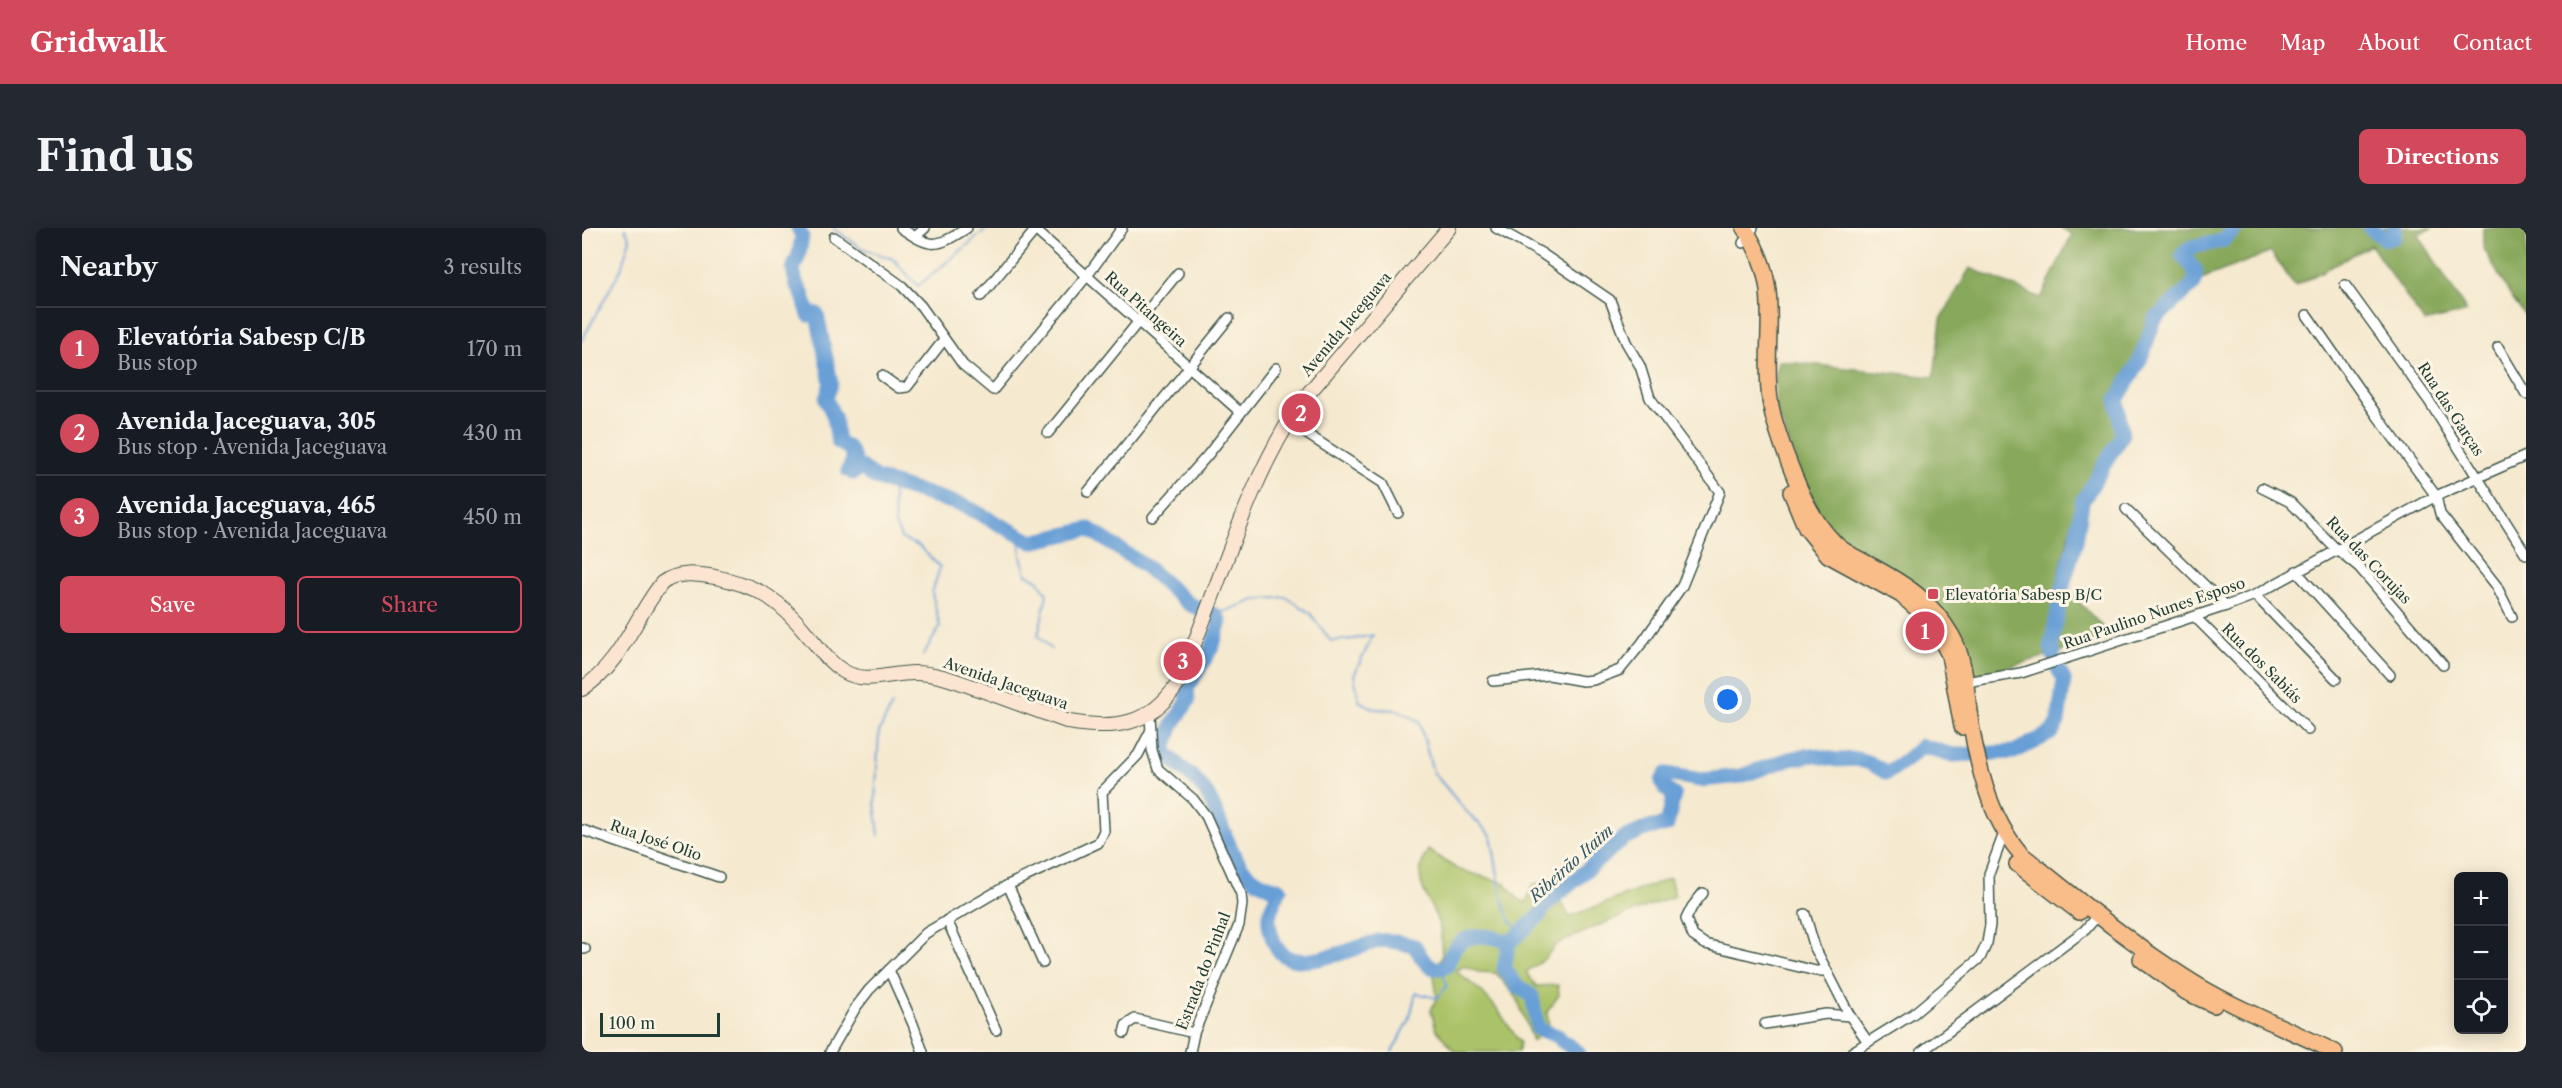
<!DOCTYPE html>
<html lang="en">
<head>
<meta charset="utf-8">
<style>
  body { margin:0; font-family:"Libre Caslon Text",serif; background:#242831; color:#f1f3f6 }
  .controls { position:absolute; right:18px; bottom:18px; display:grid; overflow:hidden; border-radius:9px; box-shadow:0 3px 15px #0003 }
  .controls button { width:54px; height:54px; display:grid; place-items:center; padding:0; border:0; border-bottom:2px solid #363941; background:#171b24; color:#f1f3f6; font:30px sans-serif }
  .scale { position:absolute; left:18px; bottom:15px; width:120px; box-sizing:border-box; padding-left:6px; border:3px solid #1f3d34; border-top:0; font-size:16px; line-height:21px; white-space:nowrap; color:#1f3d34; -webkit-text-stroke:4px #fcf5e5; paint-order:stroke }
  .you { position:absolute; left:1146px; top:472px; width:21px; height:21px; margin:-15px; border:4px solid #fff; border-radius:50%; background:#1a73e8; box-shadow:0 0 0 9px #1a73e833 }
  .badge { display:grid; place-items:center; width:39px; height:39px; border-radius:50%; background:#d1495b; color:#fff; font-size:20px; font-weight:700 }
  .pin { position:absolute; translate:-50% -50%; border:3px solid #fff; box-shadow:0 2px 6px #0006 }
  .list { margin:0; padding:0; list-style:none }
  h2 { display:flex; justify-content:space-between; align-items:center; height:78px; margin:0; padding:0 24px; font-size:26px }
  h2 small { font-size:20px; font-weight:400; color:#9ea1a6 }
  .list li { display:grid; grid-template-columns:39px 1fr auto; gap:18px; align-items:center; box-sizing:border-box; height:84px; padding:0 24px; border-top:2px solid #363941 }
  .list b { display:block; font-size:22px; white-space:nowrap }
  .list p { margin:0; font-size:20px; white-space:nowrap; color:#9ea1a6 }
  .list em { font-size:20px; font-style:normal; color:#9ea1a6 }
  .actions { display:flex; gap:12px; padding:18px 24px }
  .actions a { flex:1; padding:14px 0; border:2px solid #d1495b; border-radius:9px; text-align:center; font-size:21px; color:#d1495b }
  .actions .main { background:#d1495b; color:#fff }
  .icon { flex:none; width:33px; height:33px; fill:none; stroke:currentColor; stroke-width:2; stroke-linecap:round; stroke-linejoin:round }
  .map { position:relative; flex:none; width:1944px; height:824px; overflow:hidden; border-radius:9px }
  header { display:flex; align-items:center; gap:36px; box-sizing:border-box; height:84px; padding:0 30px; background:#d1495b; color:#fff }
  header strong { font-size:28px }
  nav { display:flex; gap:33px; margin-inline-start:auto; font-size:21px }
  .intro { display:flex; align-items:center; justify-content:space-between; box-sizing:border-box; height:144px; padding:0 36px }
  h1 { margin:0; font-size:42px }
  .button { padding:15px 27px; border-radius:9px; background:#d1495b; color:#fff; font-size:21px; font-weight:700 }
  main { display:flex; gap:36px; padding:0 36px }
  aside { flex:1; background:#171b24; border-radius:9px; box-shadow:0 3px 15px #0003 }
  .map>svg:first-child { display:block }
  .green { fill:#abc368; stroke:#65804e; stroke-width:1.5 }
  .forest { fill:#88a95c; stroke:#547348; stroke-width:1.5 }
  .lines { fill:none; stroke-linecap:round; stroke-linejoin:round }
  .stream { stroke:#679fd6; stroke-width:2 }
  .river { stroke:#679fd6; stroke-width:15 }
  .street-casing { stroke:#3f574b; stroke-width:12 }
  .secondary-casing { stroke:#3f574b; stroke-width:16 }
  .primary-casing { stroke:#3f574b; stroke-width:18 }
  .street { stroke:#fff; stroke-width:9 }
  .secondary { stroke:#fce5d0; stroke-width:14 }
  .primary { stroke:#f8bd89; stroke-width:15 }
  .poi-dot { fill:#d1495b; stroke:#fcf5e5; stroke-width:2 }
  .labels { text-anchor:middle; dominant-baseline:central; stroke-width:6; stroke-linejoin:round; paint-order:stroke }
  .street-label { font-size:15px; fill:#1f3d34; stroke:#fcf5e5 }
  .poi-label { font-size:15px; fill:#1f3d34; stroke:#fcf5e5; text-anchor:start }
  .water-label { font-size:16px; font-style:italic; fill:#355a65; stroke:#fcf5e5 }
</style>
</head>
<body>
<header>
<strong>Gridwalk</strong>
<nav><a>Home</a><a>Map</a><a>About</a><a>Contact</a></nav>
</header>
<div class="intro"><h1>Find us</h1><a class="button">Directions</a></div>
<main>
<aside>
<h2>Nearby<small>3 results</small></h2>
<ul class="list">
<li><span class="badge">1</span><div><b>Elevatória Sabesp C/B</b><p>Bus stop</p></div><em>170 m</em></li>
<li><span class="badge">2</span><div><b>Avenida Jaceguava, 305</b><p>Bus stop · Avenida Jaceguava</p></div><em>430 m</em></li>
<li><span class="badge">3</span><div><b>Avenida Jaceguava, 465</b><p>Bus stop · Avenida Jaceguava</p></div><em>450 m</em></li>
</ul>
<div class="actions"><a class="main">Save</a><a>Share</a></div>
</aside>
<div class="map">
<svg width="1944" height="824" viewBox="0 0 1944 824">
  <rect width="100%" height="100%" fill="#fcf5e5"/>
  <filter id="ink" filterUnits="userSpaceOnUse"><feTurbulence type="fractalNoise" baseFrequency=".0167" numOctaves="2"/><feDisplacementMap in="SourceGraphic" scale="12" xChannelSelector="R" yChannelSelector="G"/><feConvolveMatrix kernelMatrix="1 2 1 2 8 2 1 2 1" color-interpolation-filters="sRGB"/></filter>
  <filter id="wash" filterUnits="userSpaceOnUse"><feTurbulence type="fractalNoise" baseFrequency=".008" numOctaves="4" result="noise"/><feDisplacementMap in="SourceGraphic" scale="24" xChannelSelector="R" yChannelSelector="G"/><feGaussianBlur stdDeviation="1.35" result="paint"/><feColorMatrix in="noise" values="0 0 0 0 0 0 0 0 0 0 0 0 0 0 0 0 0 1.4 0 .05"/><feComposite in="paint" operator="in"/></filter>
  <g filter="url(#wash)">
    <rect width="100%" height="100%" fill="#f5e9cf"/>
    <path class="green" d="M846,622L875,641L923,655L935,670L944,675L950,657L973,649L989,648L979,672L987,689L1088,650L1093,668L1027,693L975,716L961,732L944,744L954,758L976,757L977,767L965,784L967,798L951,813L935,770L914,745L896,744L882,738L874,743L901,765L916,782L938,815L936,824H873L854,801L849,782L855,770L851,741L860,729C859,720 860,710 858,701C850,669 826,656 846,622Z"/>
    <g class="forest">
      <polygon points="1479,0 1851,0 1836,6 1885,84 1842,94 1789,17 1713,58 1689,24 1606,56 1568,90 1553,128 1529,170 1535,205 1496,272 1474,357 1489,365 1530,409 1410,444 1388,448 1386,423 1354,374 1328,352 1258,314 1237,286 1227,268 1194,179 1193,153 1196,133 1352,149 1359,91 1388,40 1459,70 1490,6"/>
      <polygon points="1901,0 1944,0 1944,88 1931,72 1901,19"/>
    </g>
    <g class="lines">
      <g class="stream">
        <polyline points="251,0 279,20 311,31 336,58 406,0"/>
        <polyline points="0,112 39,41 48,11 43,0"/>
        <polyline points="310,255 313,297 320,311 337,318 358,339 350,365 358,399 341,427"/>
        <polyline points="438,308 439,328 444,346 456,352 465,366 456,408 469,421"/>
        <polyline points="633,387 673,372 704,369 728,385 749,413 772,411 791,407 772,447 777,473 793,481 815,482 837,493 851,544 883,582 909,607 920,670 928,692 939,703"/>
        <polyline points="297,607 293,575 297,504 310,477"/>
        <polyline points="810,824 827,793 834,765 855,770 865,758 860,741"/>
      </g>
      <g class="river">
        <path d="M216,0L220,8L217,26L211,41L214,55L220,65L227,87L235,86L249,155L244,171L252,189L256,214L267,220L272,231L266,242L271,245L279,239L293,250L383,278L450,314L507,301L563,338L607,376L633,387L638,393L631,417L605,461L606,473L591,496L582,523C596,540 615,548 626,568C647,605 648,653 698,661C688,685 682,687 692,714C706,753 771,719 797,713C807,711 823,716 833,718C840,731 847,746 865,738C867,733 869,725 873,720C886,703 911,707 927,715L922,740L935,758L950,768L956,801L976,808L980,813L996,824"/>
        <polyline points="1788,0 1803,11 1812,9 1813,0"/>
        <polyline points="1471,427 1469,418 1482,353 1494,313 1500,274 1540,207 1535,172 1558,132 1573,91 1612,56 1614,43 1600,27 1609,19 1640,13 1654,0"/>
        <polyline points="927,715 956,689 965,676 1042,610 1066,600 1085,597 1092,567 1083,561 1080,553 1084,546 1119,552 1159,548 1207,531 1230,527 1255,532 1275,531 1288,535 1305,545 1323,533 1340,518 1371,527 1432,524 1469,505 1476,494 1482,452 1474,437"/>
      </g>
    </g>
  </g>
  <g filter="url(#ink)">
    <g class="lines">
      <defs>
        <g id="street">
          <path d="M319,0C350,21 354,20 385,0"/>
          <polyline points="451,0 658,184"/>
          <polyline points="252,9 320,58 339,78 381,137 411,162 505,48 540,0"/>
          <polyline points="333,9 343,0"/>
          <polyline points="1161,15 1171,0"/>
          <polyline points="1763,57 1847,173 1944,326"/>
          <polyline points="399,68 455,0"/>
          <polyline points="1725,87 1794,186 1854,268 1858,286 1914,357 1930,389"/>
          <polyline points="1916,119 1944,166"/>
          <polyline points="300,148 317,160 325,159 361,113"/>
          <polyline points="706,194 801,255 816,285"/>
          <polyline points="466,205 596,45"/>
          <polyline points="1680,260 1708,274 1751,318 1777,339 1861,437"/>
          <polyline points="506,264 647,90"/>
          <polyline points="1544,281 1644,378"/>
          <polyline points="571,289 625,228 694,140"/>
          <polyline points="1714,343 1808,447"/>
          <polyline points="1673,367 1754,451"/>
          <polyline points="1614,390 1726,502"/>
          <polyline points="911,453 967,447 1001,453 1011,452 1038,442 1060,415 1100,358 1138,264 1068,170 1058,138 1044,114 1028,72 959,25 914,0"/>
          <polyline points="1383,454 1439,445 1644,378 1673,367 1854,268 1944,228"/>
          <polyline points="568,487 570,522 576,541 611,571 624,588 659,666 660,676 657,697 612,805 608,824"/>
          <polyline points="0,602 137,649"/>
          <polyline points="426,657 461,735"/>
          <polyline points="1121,665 1110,679 1104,691 1111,708 1123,716 1234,743 1245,743 1268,788 1286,814"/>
          <polyline points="1223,686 1233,720 1245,743"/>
          <polyline points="365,692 414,802"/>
          <polyline points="0,720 3,721"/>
          <polyline points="307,742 331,796 341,824"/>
          <polyline points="1183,796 1244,786 1268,788"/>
          <polyline points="542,805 544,797 553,791 612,805"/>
          <polyline points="248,824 274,779 287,762 344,705 426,657 516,615 522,603 520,564 556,527 569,502"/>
          <polyline points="1270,824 1331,786 1398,730 1405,715 1408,697 1407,646 1422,605"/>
          <polyline points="1339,824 1503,702 1516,687"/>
        </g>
        <path id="secondary" d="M0,461C40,435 52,390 80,355C96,343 115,346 133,349C177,358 198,372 226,407C237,420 246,434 261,443C284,457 307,445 332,445C357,445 379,455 402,463C430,473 459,484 487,494C533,502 568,497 595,457C638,362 661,259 720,173L867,0"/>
        <g id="primary">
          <path d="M1162,0C1201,58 1182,100 1187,162C1188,182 1195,201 1201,219C1214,253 1226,288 1252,314C1262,325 1278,331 1290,338C1325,357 1350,373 1370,408C1383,431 1384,458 1387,483C1394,532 1406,588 1439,626C1492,668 1544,712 1601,748C1648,779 1703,799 1753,824"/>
          <polyline points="1209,264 1224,300 1246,327 1319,367 1351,395 1367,427 1380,499"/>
          <polyline points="1435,636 1497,684"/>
          <polyline points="1559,731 1604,764 1632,777"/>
        </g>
      </defs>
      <use href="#street" class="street-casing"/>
      <use href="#secondary" class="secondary-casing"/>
      <use href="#primary" class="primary-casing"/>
      <use href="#street" class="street"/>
      <use href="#secondary" class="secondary"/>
      <use href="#primary" class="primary"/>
    </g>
  </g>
  <rect class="poi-dot" x="1345" y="360" width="12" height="12" rx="3"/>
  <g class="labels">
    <g class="street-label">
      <text transform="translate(564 81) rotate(42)">Rua Pitangeira</text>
      <text transform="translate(764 96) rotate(-50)">Avenida Jaceguava</text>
      <text transform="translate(1869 181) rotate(57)">Rua das Garças</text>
      <text transform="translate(1787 332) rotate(46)">Rua das Corujas</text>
      <text transform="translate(1572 385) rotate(-19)">Rua Paulino Nunes Esposo</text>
      <text transform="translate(1680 435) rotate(45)">Rua dos Sabiás</text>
      <text transform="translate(424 455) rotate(19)">Avenida Jaceguava</text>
      <text transform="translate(74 612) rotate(19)">Rua José Olio</text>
      <text transform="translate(621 743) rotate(-69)">Estrada do Pinhal</text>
    </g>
    <g class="poi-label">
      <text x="1363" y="366">Elevatória Sabesp B/C</text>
    </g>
    <g class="water-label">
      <text transform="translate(989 635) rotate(-42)">Ribeirão Itaim</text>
    </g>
  </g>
</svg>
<div class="controls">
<button>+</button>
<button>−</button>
<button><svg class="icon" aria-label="locate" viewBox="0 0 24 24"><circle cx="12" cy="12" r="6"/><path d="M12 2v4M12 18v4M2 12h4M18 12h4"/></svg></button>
</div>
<div class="scale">100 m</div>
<div class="you"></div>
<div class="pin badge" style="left:1343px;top:403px">1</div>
<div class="pin badge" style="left:719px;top:185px">2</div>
<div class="pin badge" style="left:601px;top:433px">3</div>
</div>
</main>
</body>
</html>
